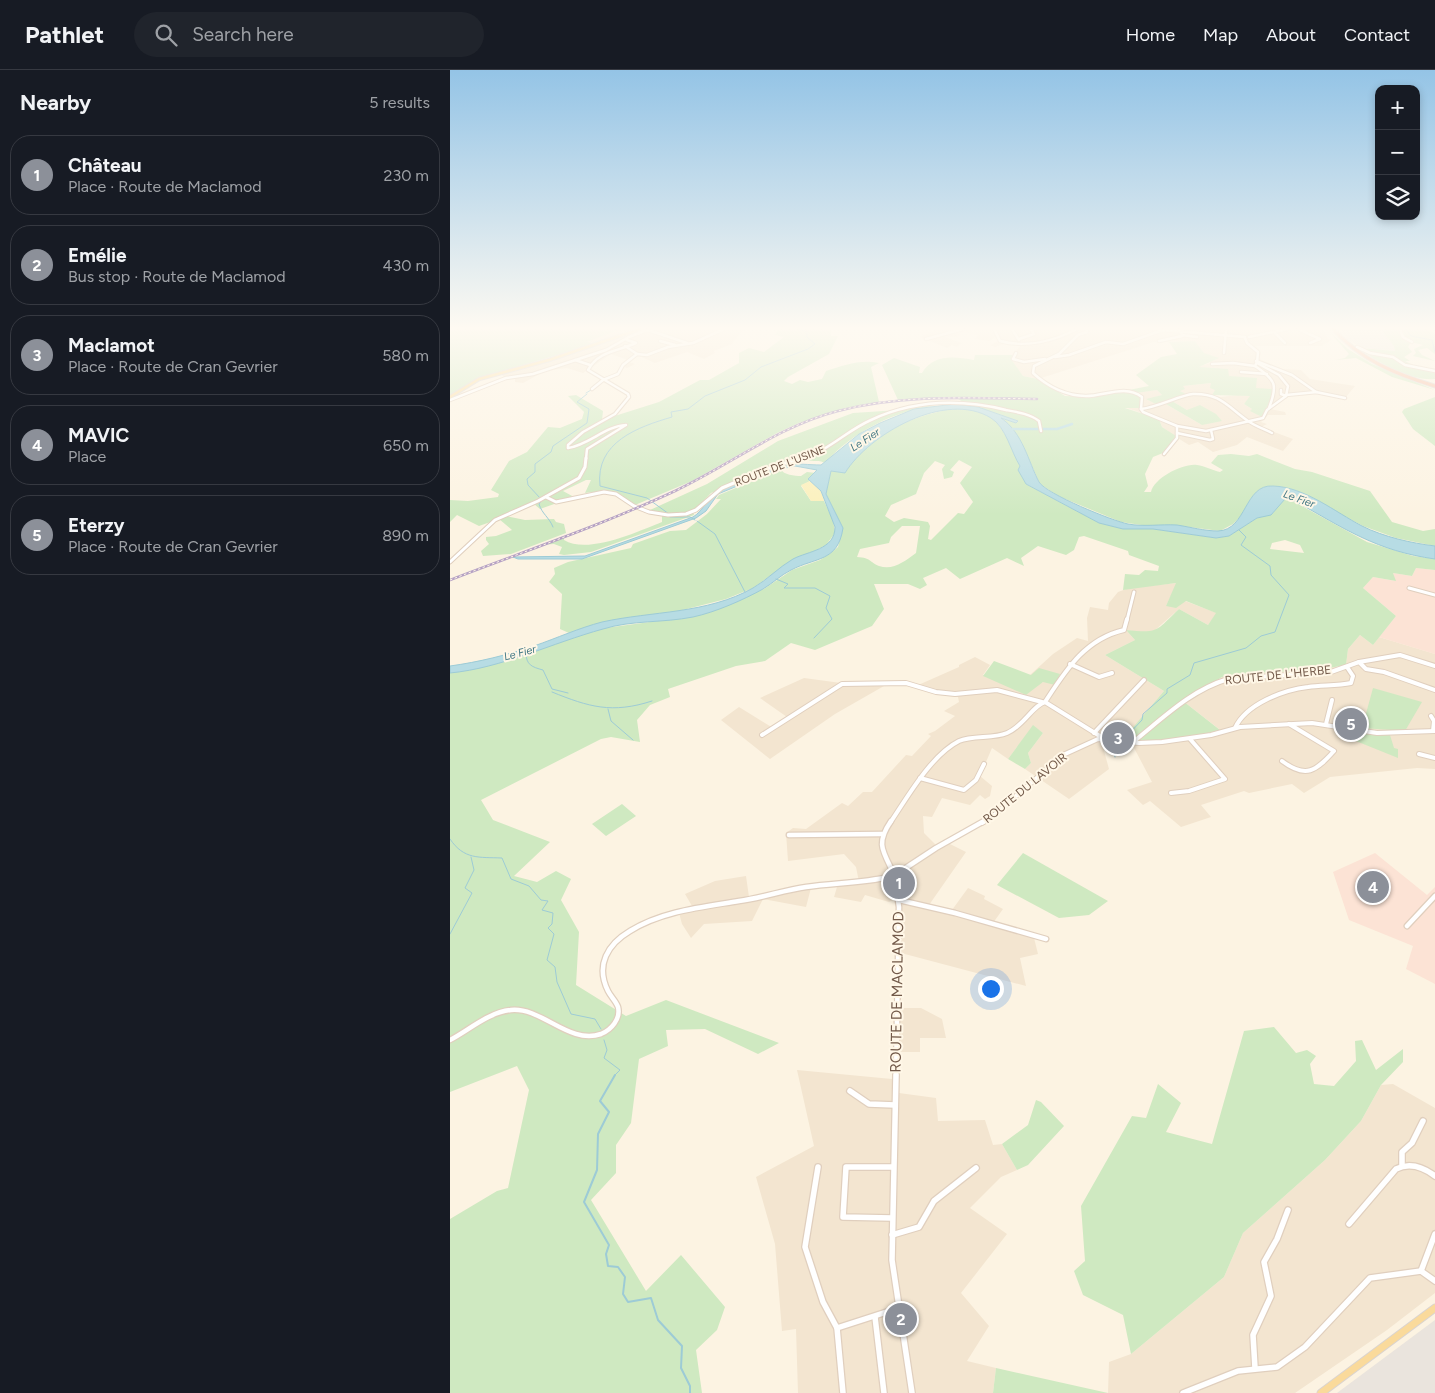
<!DOCTYPE html>
<html lang="en">
<head>
<meta charset="utf-8">
<style>
  body { margin:0; font-family:Figtree,sans-serif; background:#20242c; color:#f1f3f6 }
  .controls { position:absolute; right:15px; top:15px; display:grid; overflow:hidden; border-radius:10px; box-shadow:0 2px 8px #0003 }
  .controls button { width:45px; height:45px; display:grid; place-items:center; padding:0; border:0; border-bottom:1px solid #363941; background:#171b24; color:#f1f3f6; font:25px sans-serif }
  .you { position:absolute; left:540px; top:918px; width:18px; height:18px; margin:-12px; border:4px solid #fff; border-radius:50%; background:#1a73e8; box-shadow:0 0 0 8px #1a73e833 }
  .badge { display:grid; place-items:center; width:32px; height:32px; border-radius:50%; background:#8c9099; color:#fff; font-size:16px; font-weight:700 }
  .pin { position:absolute; translate:-50% -50%; border:2px solid #fff; box-shadow:0 1px 5px #0006 }
  .list { margin:0; padding:0; list-style:none }
  h2 { display:flex; justify-content:space-between; align-items:center; height:65px; margin:0; padding:0 20px; font-size:21px }
  h2 small { font-size:16px; font-weight:400; color:#9ea1a6 }
  .list li { display:grid; grid-template-columns:32px 1fr auto; gap:15px; align-items:center; box-sizing:border-box; height:80px; margin:0 10px 10px; padding:0 10px; border:1px solid #363941; border-radius:20px }
  .list b { display:block; font-size:19px; white-space:nowrap }
  .list p { margin:0; font-size:16px; white-space:nowrap; color:#9ea1a6 }
  .list em { font-size:16px; font-style:normal; color:#9ea1a6 }
  .icon { flex:none; width:28px; height:28px; fill:none; stroke:currentColor; stroke-width:2; stroke-linecap:round; stroke-linejoin:round }
  .map { position:relative; flex:none; width:985px; height:1323px; overflow:hidden }
  header { display:flex; align-items:center; gap:30px; box-sizing:border-box; height:70px; padding:0 25px; background:#171b24; border-bottom:1px solid #363941 }
  header strong { font-size:24px }
  nav { display:flex; gap:28px; margin-inline-start:auto; font-size:18px }
  .search { width:350px; height:45px; background:#20242c; display:flex; align-items:center; gap:12px; box-sizing:border-box; padding:0 18px; border-radius:28px; color:#9ea1a6; font-size:19px }
  main { display:flex }
  aside { flex:1; background:#171b24 }
  .map>svg:first-child { display:block }
  .residential { fill:#f3e5d0 }
  .commercial { fill:#fce3d5 }
  .industrial { fill:#eae4dd }
  .green { fill:#cfe9c1; fill-rule:evenodd }
  .sand { fill:#fbf0bc }
  .water { fill:#b7dce4; stroke:#9dcbd6 }
  .lines { fill:none; stroke-linecap:round; stroke-linejoin:round }
  .stream-far1 { stroke:#9dcbd6; stroke-width:1 }
  .stream { stroke:#9dcbd6; stroke-width:2 }
  .canal { stroke:#b7dce4; stroke-width:2.5 }
  .minor-far4-casing { stroke:#e0cfbe; stroke-width:4.5 }
  .minor-far3-casing { stroke:#e0cfbe; stroke-width:5 }
  .minor-far2-casing { stroke:#e0cfbe; stroke-width:6 }
  .minor-far1-casing { stroke:#e0cfbe; stroke-width:7 }
  .minor-casing { stroke:#e0cfbe; stroke-width:8 }
  .major-far1-casing { stroke:#dad4d0; stroke-width:4.5 }
  .major-casing { stroke:#dad4d0; stroke-width:9 }
  .highway-casing { stroke:#dad4d0; stroke-width:5 }
  .minor-far4 { stroke:#fff; stroke-width:2.5 }
  .minor-far3 { stroke:#fff; stroke-width:3 }
  .minor-far2 { stroke:#fff; stroke-width:4 }
  .minor-far1 { stroke:#fff; stroke-width:4.5 }
  .minor { stroke:#fff; stroke-width:5.5 }
  .major-far1 { stroke:#fada9b; stroke-width:2.5 }
  .major { stroke:#fada9b; stroke-width:7 }
  .highway { stroke:#f5b599; stroke-width:3 }
  .rail-casing { stroke:#b5a1c4; stroke-width:2.5 }
  .rail { stroke:#fff7e7; stroke-width:1; stroke-dasharray:2.5; stroke-linecap:butt }
  .labels { text-anchor:middle; dominant-baseline:central; stroke-width:4; stroke-linejoin:round; paint-order:stroke }
  .far-water-label { font-size:11px; font-style:italic; fill:#437885; stroke:#fff7e7 }
  .far-street-label { font-size:11px; fill:#725949; stroke:#fff7e7 }
  .street-label { font-size:12px; fill:#725949; stroke:#fff7e7 }
  .near-street-label { font-size:15px; fill:#725949; stroke:#fff7e7 }
</style>
</head>
<body>
<header>
<strong>Pathlet</strong>
<div class="search"><svg class="icon" aria-label="search" viewBox="0 0 24 24"><circle cx="10" cy="10" r="6"/><path d="M15 15l6 6"/></svg>Search here</div>
<nav><a>Home</a><a>Map</a><a>About</a><a>Contact</a></nav>
</header>
<main>
<aside>
<h2>Nearby<small>5 results</small></h2>
<ul class="list">
<li><span class="badge">1</span><div><b>Château</b><p>Place · Route de Maclamod</p></div><em>230 m</em></li>
<li><span class="badge">2</span><div><b>Emélie</b><p>Bus stop · Route de Maclamod</p></div><em>430 m</em></li>
<li><span class="badge">3</span><div><b>Maclamot</b><p>Place · Route de Cran Gevrier</p></div><em>580 m</em></li>
<li><span class="badge">4</span><div><b>MAVIC</b><p>Place</p></div><em>650 m</em></li>
<li><span class="badge">5</span><div><b>Eterzy</b><p>Place · Route de Cran Gevrier</p></div><em>890 m</em></li>
</ul>
</aside>
<div class="map">
<svg width="985" height="1323" viewBox="0 0 985 1323">
  <rect width="100%" height="100%" fill="#fcf3e2"/>
  <g class="residential">
    <polygon points="171,259 298,259 291,262 282,274 264,281 265,283 254,289 237,282 205,293 187,285 179,292 185,294 177,298 171,296 178,290 161,284 133,303 117,298 95,301 73,313 65,312 65,307 55,309 51,303 143,275 135,273"/>
    <polygon points="488,259 873,259 878,269 881,270 872,276 805,276 811,283 809,289 833,299 851,300 860,309 905,316 896,327 868,323 838,326 820,339 835,342 836,345 818,345 811,352 817,354 811,357 843,369 833,381 797,367 787,375 763,382 748,372 739,375 726,367 712,357 709,349 674,337 680,336 684,323 707,320 712,325 697,330 714,333 752,355 737,340 722,331 735,324 730,321 733,316 761,313 766,319 762,325 770,327 788,325 801,326 794,334 813,346 806,318 779,306 747,297 761,293 745,271 704,272 588,309 573,306 561,291 560,289 571,275 554,274 545,277 540,275 548,271 545,267 539,271 525,269 528,265 510,261 508,262 511,265 505,267 492,266 512,273 507,277 502,275 497,278 470,267"/>
    <polygon points="727,513 716,536 735,531 767,543 758,555 729,539 704,561 695,563 676,560 685,570 655,585 714,621 674,669 709,670 769,659 733,631 772,607 800,603 862,601 896,595 898,579 910,565 923,575 929,567 985,584 985,699 967,698 880,707 854,723 842,714 799,723 794,721 751,735 761,747 731,757 700,731 693,735 677,720 702,712 682,674 651,670 659,699 619,729 575,699 581,693 578,683 593,663 583,656 558,689 542,678 530,706 542,716 540,726 535,729 530,725 520,735 492,728 482,747 473,746 474,763 486,775 494,771 516,782 479,835 502,840 518,818 535,826 534,829 553,839 543,853 583,864 588,884 570,888 576,916 451,883 449,938 471,938 492,949 496,968 470,968 470,982 449,982 449,1023 486,1028 488,1051 535,1050 543,1075 552,1074 567,1100 551,1107 520,1138 557,1164 511,1223 539,1256 517,1291 546,1298 543,1323 348,1323 346,1259 332,1261 325,1174 306,1107 364,1076 347,1000 442,1009 447,828 439,832 415,825 411,832 384,827 387,817 361,818 356,837 313,829 302,851 254,854 241,868 232,854 228,839 242,836 235,824 265,811 296,806 299,827 348,816 409,812 406,797 394,784 338,791 336,763 343,758 356,759 392,733 398,736 413,722 422,722 456,685 462,686 481,666 478,664 485,661 505,646 494,641 509,632 508,627 489,624 466,616 509,597 509,595 525,587 540,595 533,605 593,613 580,605 603,584 627,568 638,571 637,548 640,537 658,540 659,533 668,522 679,518"/>
    <polygon points="354,608 391,613 441,612 385,644 320,689 271,650 289,637 323,658 337,647 310,628"/>
    <polygon points="943,1014 985,1038 985,1223 937,1260 845,1323 658,1323 659,1292 681,1284 774,1207 793,1163 875,1090 911,1051 931,1015"/>
  </g>
  <g class="commercial">
    <polygon points="966,498 985,500 985,584 929,567 946,546 913,518 923,507 945,511 943,503 962,506"/>
    <polygon points="925,783 977,825 985,817 985,914 956,899 963,876 899,850 883,802"/>
  </g>
  <g class="industrial">
    <polygon points="890,259 931,259 945,277 945,281 913,278 898,270"/>
    <polygon points="985,1250 985,1323 887,1323"/>
  </g>
  <g class="green">
    <polygon points="0,259 171,259 137,272 145,274 26,309 0,326"/>
    <path d="M329,259H378L381,261V266H388L379,284L338,307L334,311L342,314L350,310L358,312L372,309L376,301C394,295 411,289 429,293L421,297L429,332L389,340L349,353L327,363L242,411L185,435C168,424 157,420 135,423L141,410H136L113,421L124,427L90,439L84,434L56,446L75,450L104,449L106,452L114,454L116,463L61,484L33,486L31,481L39,474L36,470V467L46,466L62,460L49,449L29,456L7,445L0,452V430L18,431L48,427L49,424L41,420L59,391L77,382L98,357L110,358L132,349L134,342L118,326L126,325L153,341L152,350L209,332L250,310H259L289,293V283L299,278L314,282L334,267L325,265Z"/>
    <polygon points="877,259 898,279 922,294 985,320 942,307 906,288 885,290 895,288 899,284"/>
    <path d="M931,259H977L985,264V284L977,278L968,280L972,285L985,291L963,286L966,283L964,279L973,275L961,272L958,277L962,282L954,287L960,291H955L967,297L985,299V309C964,312 925,292 910,278L945,281L944,276Z"/>
    <path d="M745,271L754,283L769,288L749,297L778,299L779,306L807,308L806,318L823,319L824,322L812,347L800,341L802,339L794,334L800,326L762,325L765,320L760,318L761,313L733,316L735,319L730,321L736,324L722,331L737,340L750,335L766,344L772,351L752,355L714,333L708,335L696,329L712,325L707,320L686,323L691,328L690,338H675L709,349L712,357L726,366L713,383L703,387L695,404L698,416L694,422H701C704,408 733,393 747,395C755,396 762,400 770,402L773,400L761,393L768,385L781,384L799,386L807,384L845,399L862,402L920,421L942,452L973,461L985,459V476L946,468L913,456L852,424L823,416L801,428L794,443L783,454L770,461L724,455L698,456L671,452L608,426L590,414L572,374L555,351L550,348L566,353L568,351L528,337L505,334L513,332L508,329H586L499,327L448,330L432,295L444,288L470,297L469,303H472C484,283 505,287 524,290L525,285H563L561,289L573,306L588,309L615,326L643,327L699,316L686,305L711,287L727,284L719,272Z"/>
    <polygon points="985,327 985,376 963,359 952,342 954,339"/>
    <path d="M481,335L483,336C444,341 401,363 375,393C368,389 363,394 351,387L261,423L243,442L244,445L141,482L114,485L109,484L112,477L104,474L90,475L114,467V470C138,485 189,461 212,452V443L200,440L257,414L328,371L403,343L449,340Z"/>
    <path d="M501,339C514,339 531,340 542,348C556,359 571,397 576,414L649,453L673,459H703L766,468L779,466L807,448L823,443L832,430H841L917,472L963,486L985,489V500L966,498L962,506L943,503L946,511L923,507L913,518L946,546L923,575L910,565L898,579L896,595L862,601L800,603L772,607L733,631L770,660C739,669 705,672 673,669L714,621L655,585L685,570L676,560C709,563 705,562 729,539L758,555L766,543L736,531L726,538L716,536L726,513L673,520L675,504L689,505L695,500L708,501L709,496L679,485L678,481L634,466L629,467L624,480L616,485L588,476L571,488L574,496L557,488L510,509L496,498L473,508L477,515L470,519L458,514H424L434,539L422,556L365,580L341,573L315,591L286,596L218,619L220,627L200,635L187,650L190,672L161,667L151,669L31,730L43,750L100,772L64,806L87,812L106,801L121,809L111,830L129,862L126,915L176,946L216,930L329,973L308,984L255,959L216,960L218,976L189,989L181,1053L166,1075V1103L141,1130L196,1221L231,1185L275,1237L267,1260L246,1280L252,1323H0V1149L47,1121L58,1118L79,1020L67,996L0,1022V603L85,581L108,572L155,558L245,546L314,519L342,500L370,490L381,483L388,477L393,458L376,424L381,401L395,402C418,365 459,347 501,339ZM509,390L522,397L510,413L523,432L514,444L508,443L481,470L478,469L480,456L478,452L454,448L444,452L435,446L441,435L466,424L474,403L485,391L495,395L492,399L494,409L502,407L504,402L500,400ZM452,456H470L466,483C455,491 443,501 429,496C419,492 422,488 407,487L410,479L439,473L441,467ZM835,470L850,475L854,483L820,479L822,473Z"/>
    <path d="M331,399C333,405 345,406 351,406L357,402L366,403L359,409L360,411L351,416L361,431H374L383,450L385,463L376,475L361,483L345,488L303,518L276,529L221,543L152,553L119,563L110,559L112,524L99,512L105,504L104,498L118,492L181,478L183,474L220,461L236,460L257,444L271,429H266L269,425Z"/>
    <polygon points="544,591 581,605 589,598 610,604 605,615 593,612 576,625 533,606"/>
    <polygon points="923,618 972,632 955,661 912,658"/>
    <polygon points="583,655 593,663 578,683 581,693 575,699 558,689"/>
    <polygon points="886,658 940,665 944,678 948,679 948,688 901,669"/>
    <polygon points="172,734 186,746 156,766 142,754"/>
    <polygon points="573,783 658,831 639,845 609,848 547,815"/>
    <polygon points="824,957 846,983 857,980 866,986 860,994 864,1014 884,1016 906,991 905,971 912,970 926,1000 953,979 953,992 931,1015 911,1051 875,1090 793,1163 774,1207 681,1284 673,1245 633,1225 624,1201 635,1191 631,1136 682,1046 696,1048 708,1014 731,1033 716,1062 762,1074 794,961"/>
    <polygon points="586,1030 591,1032 614,1056 578,1095 567,1100 552,1074 578,1055"/>
    <polygon points="546,1298 658,1323 543,1323"/>
  </g>
  <polygon class="sand" points="360,411 371,421 374,431 361,431 351,415"/>
  <path class="water" d="M505,334L528,337L568,351L566,353L551,348C573,363 578,391 589,412C596,424 663,451 678,454C694,457 710,454 727,455C740,457 755,461 768,461C797,460 794,414 823,416C855,417 885,442 912,456C934,467 961,473 985,476V489C927,481 895,459 845,431L835,429L821,445L807,448L779,466L766,468L703,459H673L649,453L576,414L568,400L570,396C561,382 556,357 541,348C496,320 419,364 395,403L381,401L376,424L393,458C388,492 366,487 341,500C331,505 323,513 313,519C293,530 266,542 243,547C213,553 182,550 153,559C102,573 52,598 0,603V596C29,592 57,585 84,576C107,568 129,558 152,552C202,541 257,544 303,518C317,510 329,497 343,489C358,481 385,480 385,457L371,421L358,409L367,400L345,396L326,400L268,424L256,441L246,448L132,489H68L63,487L135,486L243,447C253,441 255,431 264,425C279,414 317,398 336,395C347,393 359,395 371,395L409,364L430,353L464,339Z"/>
  <g class="lines">
    <g class="stream-far1">
      <polyline points="956,259 961,266 982,270 985,282"/>
      <polyline points="136,323 141,320"/>
      <polyline points="90,428 78,415 77,409 85,402 85,394 101,382 103,376 137,353 139,339 127,332 137,324"/>
      <path d="M92,430L89,434C92,444 99,447 103,457"/>
      <path d="M219,444L197,428L150,416C145,372 188,357 222,347L221,342L238,339L255,326L295,310L311,297L358,279L365,274L357,267V262L348,259"/>
      <polyline points="220,447 240,447 245,450"/>
      <polyline points="247,451 265,464 295,522"/>
      <polyline points="326,509 338,514 334,518 365,518 380,526 376,538 382,549 364,568"/>
      <path d="M76,583C76,595 82,597 93,600L102,619L118,623"/>
      <path d="M102,622C139,637 162,644 202,631"/>
      <polyline points="158,639 161,651 183,670"/>
      <polyline points="674,669 692,650 693,644 717,623 717,619 740,605 744,593 796,578 811,566 825,562 839,525 821,505 820,496 791,475 796,467 789,460"/>
      <polyline points="665,687 663,677 670,673"/>
      <path d="M0,769C14,790 29,787 52,788L61,809L79,816L91,830L98,831L92,840L103,843L102,854L98,858L104,864L97,890L105,897L107,912L121,944L145,949L151,959"/>
      <polyline points="0,864 22,823 15,818 24,800 21,787"/>
      <polyline points="154,970 157,980 154,988 170,1000 164,1006"/>
    </g>
    <polyline class="stream" points="165,1005 150,1031 159,1042 148,1064 147,1100 134,1132 159,1175 156,1184 158,1196 168,1197 175,1207 173,1224 178,1232 201,1228 208,1250 232,1276 231,1298 240,1316 240,1323"/>
    <polyline class="canal" points="563,359 607,359 622,354"/>
    <defs>
      <g id="minor-far4">
        <path d="M544,259L550,271C576,278 604,271 627,259"/>
        <polyline points="562,259 569,270"/>
        <path d="M637,259V262L628,265L609,284L584,296L583,303C597,316 616,326 636,326C655,326 675,314 692,327L691,339"/>
        <polyline points="848,259 870,269 860,273"/>
        <polyline points="950,259 953,267 962,272"/>
        <polyline points="198,260 237,273"/>
        <polyline points="824,262 835,273"/>
        <polyline points="732,265 747,267"/>
        <polyline points="799,267 838,259"/>
        <polyline points="476,269 513,259"/>
        <polyline points="569,269 584,264 581,259"/>
        <polyline points="210,271 225,275"/>
        <polyline points="709,271 732,266 730,259"/>
        <polyline points="907,277 920,283 943,287 955,295 985,301"/>
        <polyline points="566,283 563,289 574,292 595,289"/>
        <polyline points="774,283 776,259"/>
        <polyline points="187,284 197,285 218,277 243,273 274,259"/>
        <polyline points="605,287 619,285 656,272 673,274 713,260 795,267"/>
        <polyline points="125,290 140,295"/>
        <polyline points="806,291 842,305 866,322 895,328"/>
        <path d="M807,292L805,296C826,310 828,315 819,338"/>
        <polyline points="762,294 783,293 805,296"/>
        <polyline points="791,302 817,304"/>
        <polyline points="142,319 153,310 168,304 173,295 187,284 175,276"/>
        <polyline points="831,320 831,324 836,326"/>
        <polyline points="836,325 867,322"/>
        <polyline points="0,330 56,308 83,304 156,280 179,267 200,259"/>
        <polyline points="691,339 693,342 727,356 756,361 813,348 817,340 836,326 838,316 829,305 807,293 808,282 797,273 795,268"/>
        <path d="M691,339C708,337 731,325 743,324C770,323 778,337 798,351C805,356 814,359 822,363"/>
        <polyline points="727,363 760,370 763,369 761,360"/>
        <path d="M118,378V375L133,362L165,344L179,327L178,324L138,300C148,281 169,281 186,273L177,270"/>
        <path d="M118,378C139,375 155,356 176,355L137,379L136,389"/>
        <polyline points="714,384 727,368 727,356"/>
        <path d="M350,389C381,380 394,362 421,350C464,330 511,329 556,340C567,342 580,344 589,351L591,361"/>
      </g>
      <g id="minor-far3">
        <polyline points="96,427 106,432 154,422 166,424 184,436 199,442 218,445 236,444 246,440 272,418 324,396 354,388"/>
        <polyline points="0,492 45,450 88,431 129,408 135,397 136,388"/>
        <polyline points="959,518 985,525"/>
        <polyline points="677,550 684,522"/>
      </g>
      <g id="minor-far2">
        <polyline points="909,592 950,585 985,596"/>
        <polyline points="620,594 649,607 662,603"/>
        <path d="M595,632C616,600 635,569 674,560L677,549"/>
        <polyline points="981,646 984,651 983,661"/>
        <polyline points="876,654 882,630"/>
        <path d="M785,658C796,634 833,620 858,617C872,615 887,616 901,613L903,606L897,597"/>
        <polyline points="644,663 694,610"/>
        <polyline points="312,665 392,614 456,613 486,622 505,624 547,620 592,632"/>
        <path d="M683,672C713,648 741,620 778,609L881,602L909,592L916,599L934,602L985,620"/>
        <polyline points="969,684 985,688"/>
        <path d="M832,691C856,709 866,701 884,681L839,654"/>
        <polyline points="470,708 514,720 526,710 534,694"/>
        <polyline points="721,723 739,721 775,709 740,669"/>
        <path d="M440,753C457,728 481,685 509,671C523,665 543,669 557,663C574,656 582,636 595,632L653,668"/>
        <polyline points="532,753 542,747 613,685 648,669 689,673 712,672 761,665 790,657 862,653 927,663 985,661"/>
      </g>
      <g id="minor-far1">
        <path d="M441,751C426,773 432,780 443,802"/>
        <polyline points="339,765 432,764"/>
        <circle cx="444" cy="806" r="4.5"/>
        <polyline points="448,803 486,778 534,751"/>
        <polyline points="445,810 449,837 446,1006"/>
        <polyline points="449,830 505,843 596,869"/>
        <polyline points="957,856 985,826"/>
        <path d="M0,970C19,960 39,942 61,940C92,937 119,975 151,964C161,960 171,949 168,937C166,931 161,927 158,921C145,895 158,874 180,861C212,841 253,837 289,831C312,828 334,820 356,817C384,813 412,813 439,807"/>
      </g>
      <g id="minor">
        <polyline points="446,1005 442,1190 462,1323"/>
        <polyline points="400,1021 419,1034 445,1035"/>
        <polyline points="952,1095 952,1082 962,1073 973,1051"/>
        <polyline points="368,1097 355,1177 373,1232 387,1258 449,1238"/>
        <polyline points="442,1148 393,1147 396,1097 443,1097"/>
        <path d="M899,1154L946,1099C960,1092 973,1097 985,1106"/>
        <polyline points="442,1165 469,1157 484,1131 526,1098"/>
        <polyline points="971,1201 985,1164"/>
        <polyline points="425,1247 434,1323"/>
        <polyline points="387,1258 393,1323"/>
        <polyline points="805,1298 803,1265 821,1226 814,1192 827,1169 838,1140"/>
        <polyline points="733,1323 788,1301 827,1297 855,1277 920,1208 971,1201 985,1211"/>
      </g>
      <polyline id="major-far1" points="0,327 29,309 99,290 190,259"/>
      <polyline id="major" points="871,1323 985,1238"/>
      <path id="highway" d="M883,259C911,290 945,304 985,316"/>
    </defs>
    <use href="#minor-far4" class="minor-far4-casing"/>
    <use href="#minor-far3" class="minor-far3-casing"/>
    <use href="#minor-far2" class="minor-far2-casing"/>
    <use href="#minor-far1" class="minor-far1-casing"/>
    <use href="#minor" class="minor-casing"/>
    <use href="#major-far1" class="major-far1-casing"/>
    <use href="#major" class="major-casing"/>
    <use href="#highway" class="highway-casing"/>
    <use href="#minor-far4" class="minor-far4"/>
    <use href="#minor-far3" class="minor-far3"/>
    <use href="#minor-far2" class="minor-far2"/>
    <use href="#minor-far1" class="minor-far1"/>
    <use href="#minor" class="minor"/>
    <use href="#major-far1" class="major-far1"/>
    <use href="#major" class="major"/>
    <use href="#highway" class="highway"/>
    <defs>
      <path id="rail" d="M0,510C75,481 152,455 225,421C280,395 329,356 388,341C452,324 521,328 587,329"/>
    </defs>
    <use href="#rail" class="rail-casing"/>
    <use href="#rail" class="rail"/>
  </g>
  <linearGradient id="sky" x2="0" y2="1"><stop stop-color="#94c4e6"/><stop offset="0.58" stop-color="#fefaf2"/><stop offset="1" stop-color="#fefaf2" stop-opacity="0"/></linearGradient>
  <rect width="985" height="445" fill="url(#sky)"/>
  <g class="labels">
    <g class="far-water-label">
      <text transform="translate(415 370) rotate(-33)">Le Fier</text>
      <text transform="translate(849 429) rotate(20)">Le Fier</text>
      <text transform="translate(70 583) rotate(-15)">Le Fier</text>
    </g>
    <g class="far-street-label">
      <text transform="translate(330 396) rotate(-21)">ROUTE DE L'USINE</text>
    </g>
    <g class="street-label">
      <text transform="translate(828 605) rotate(-6)">ROUTE DE L'HERBE</text>
      <text transform="translate(575 718) rotate(-39)">ROUTE DU LAVOIR</text>
    </g>
    <g class="near-street-label">
      <text transform="translate(447 922) rotate(-89)">ROUTE DE MACLAMOD</text>
    </g>
  </g>
</svg>
<div class="controls">
<button>+</button>
<button>−</button>
<button><svg class="icon" aria-label="layers" viewBox="0 0 24 24"><path d="M12 4l9 5-9 5-9-5zM3 14l9 5 9-5"/></svg></button>
</div>
<div class="you"></div>
<div class="pin badge" style="left:449px;top:813px">1</div>
<div class="pin badge" style="left:451px;top:1249px">2</div>
<div class="pin badge" style="left:668px;top:668px">3</div>
<div class="pin badge" style="left:923px;top:817px">4</div>
<div class="pin badge" style="left:901px;top:654px">5</div>
</div>
</main>
</body>
</html>
